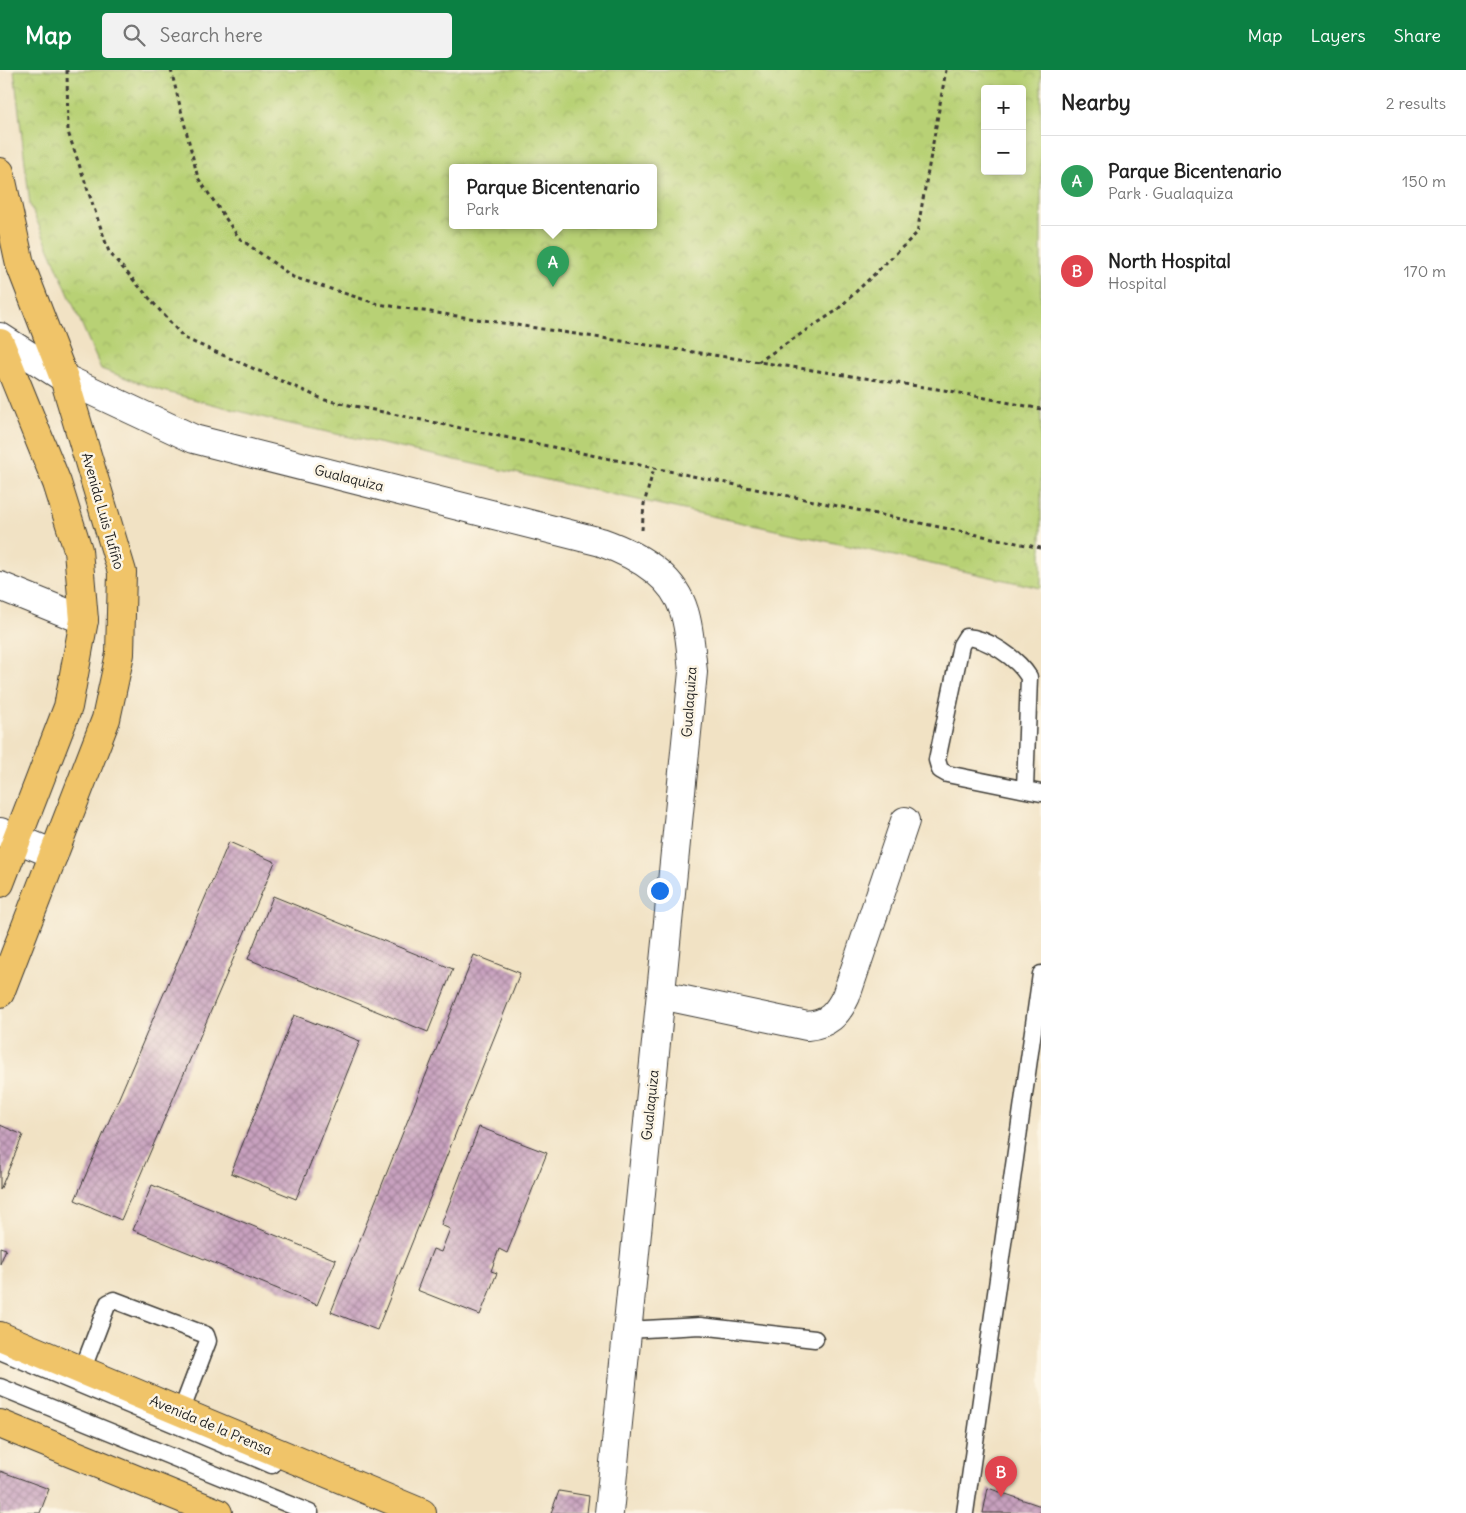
<!DOCTYPE html>
<html lang="en">
<head>
<meta charset="utf-8">
<style>
  body { margin:0; font-family:Delius,sans-serif; background:#f2f2f2; color:#222 }
  .controls { position:absolute; right:15px; top:15px; display:grid; overflow:hidden; border-radius:5px; box-shadow:0 2px 8px #0003 }
  .controls button { width:45px; height:45px; display:grid; place-items:center; padding:0; border:0; border-bottom:1px solid #e0e0e0; background:#fff; color:#222; font:25px sans-serif }
  .you { position:absolute; left:659px; top:820px; width:18px; height:18px; margin:-12px; border:4px solid #fff; border-radius:50%; background:#1a73e8; box-shadow:0 0 0 8px #1a73e833 }
  .badge { display:grid; place-items:center; width:32px; height:32px; border-radius:50%; background:#0b8043; color:#fff; font-size:16px; font-weight:700 }
  .pin { position:absolute; translate:-50% -41px; filter:drop-shadow(0 1px 2px #0008) }
  .pin::after { content:''; position:absolute; top:26px; width:18px; height:15px; background:inherit; clip-path:polygon(0 0,100% 0,50% 100%) }
  .popup { position:absolute; left:449px; top:94px; width:208px; height:65px; box-sizing:border-box; display:grid; place-content:center; border-radius:5px; background:#fff; filter:drop-shadow(0 1px 4px #0005); font-size:16px; white-space:nowrap; color:#767676 }
  .popup b { font-size:19px; color:#222 }
  .popup::after { content:''; position:absolute; left:50%; top:100%; margin-left:-10px; border:10px solid transparent; border-top-color:#fff }
  .list { margin:0; padding:0; list-style:none }
  h2 { display:flex; justify-content:space-between; align-items:center; height:65px; margin:0; padding:0 20px; font-size:21px }
  h2 small { font-size:16px; font-weight:400; color:#767676 }
  .list li { display:grid; grid-template-columns:32px 1fr auto; gap:15px; align-items:center; box-sizing:border-box; height:90px; padding:0 20px; border-top:1px solid #e0e0e0 }
  .list b { display:block; font-size:19px; white-space:nowrap }
  .list p { margin:0; font-size:16px; white-space:nowrap; color:#767676 }
  .list em { font-size:16px; font-style:normal; color:#767676 }
  .icon { flex:none; width:28px; height:28px; fill:none; stroke:currentColor; stroke-width:2; stroke-linecap:round; stroke-linejoin:round }
  .map { position:relative; flex:none; width:1041px; height:1443px; overflow:hidden }
  header { display:flex; align-items:center; gap:30px; box-sizing:border-box; height:70px; padding:0 25px; background:#0b8043; color:#fff }
  header strong { font-size:24px }
  nav { display:flex; gap:28px; margin-inline-start:auto; font-size:18px }
  .search { width:350px; height:45px; background:#f2f2f2; display:flex; align-items:center; gap:12px; box-sizing:border-box; padding:0 18px; border-radius:5px; color:#767676; font-size:19px }
  main { display:flex }
  aside { flex:1; background:#fff }
  .map>svg:first-child { display:block }
  .park { fill:url(#park-crowns); stroke:#6a7648; fill-rule:evenodd }
  .building { fill:url(#building-cross-hatch) }
  .lines { fill:none; stroke-linecap:round; stroke-linejoin:round }
  .service-casing { stroke:#3c3a35; stroke-width:19 }
  .minor-casing { stroke:#3c3a35; stroke-width:30 }
  .tertiary-casing { stroke:#3c3a35; stroke-width:30 }
  .primary-casing { stroke:#3c3a35; stroke-width:30 }
  .path { stroke:#3c3a35; stroke-width:3; stroke-dasharray:4 4; stroke-linecap:butt }
  .service { stroke:#fff; stroke-width:16 }
  .minor { stroke:#fff; stroke-width:28 }
  .tertiary { stroke:#fff; stroke-width:28 }
  .primary { stroke:#f0c469; stroke-width:28 }
  .labels { text-anchor:middle; dominant-baseline:central; stroke-width:5; stroke-linejoin:round; paint-order:stroke }
  .street-label { font-size:14px; fill:#1c1c1c; stroke:#fcf5e5 }
</style>
</head>
<body>
<header>
<strong>Map</strong>
<div class="search"><svg class="icon" aria-label="search" viewBox="0 0 24 24"><circle cx="10" cy="10" r="6"/><path d="M15 15l6 6"/></svg>Search here</div>
<nav><a>Map</a><a>Layers</a><a>Share</a></nav>
</header>
<main>
<div class="map">
<svg width="1041" height="1443" viewBox="0 0 1041 1443">
  <defs>
    <pattern id="park-crowns" width="20" height="18" patternUnits="userSpaceOnUse" patternTransform="scale(1.25)"><rect width="20" height="18" fill="#b8d175"/><path d="M2 6a3 3 0 1 1 6 0M12 15a3 3 0 1 1 6 0" fill="none" stroke="#9eb365"/></pattern>
    <pattern id="building-cross-hatch" width="8" height="8" patternUnits="userSpaceOnUse" patternTransform="scale(1.25)"><rect width="8" height="8" fill="#c8a1bf"/><path d="M0 0l8 8M0 8l8-8" fill="none" stroke="#a2829a"/></pattern>
  </defs>
  <rect width="100%" height="100%" fill="#fcf5e5"/>
  <filter id="ink" filterUnits="userSpaceOnUse"><feTurbulence type="fractalNoise" baseFrequency=".02" numOctaves="2"/><feDisplacementMap in="SourceGraphic" scale="10" xChannelSelector="R" yChannelSelector="G"/><feConvolveMatrix kernelMatrix="1 2 1 2 8 2 1 2 1" color-interpolation-filters="sRGB"/></filter>
  <filter id="wash" filterUnits="userSpaceOnUse"><feTurbulence type="fractalNoise" baseFrequency=".0096" numOctaves="4" result="noise"/><feDisplacementMap in="SourceGraphic" scale="20" xChannelSelector="R" yChannelSelector="G"/><feGaussianBlur stdDeviation="1.12" result="paint"/><feColorMatrix in="noise" values="0 0 0 0 0 0 0 0 0 0 0 0 0 0 0 0 0 1.4 0 .05"/><feComposite in="paint" operator="in"/></filter>
  <g filter="url(#wash)">
    <rect width="100%" height="100%" fill="#f1e2c4"/>
    <path class="park" d="M14,0H1041V518L277,351L159,320L101,299L30,135ZM985,19H1022V101H985ZM453,98H653V156H453Z"/>
    <g id="blocks">
      <g class="building">
        <polygon points="229,772 275,792 121,1150 75,1130"/>
        <polygon points="273,826 453,899 428,962 248,889"/>
        <polygon points="474,885 520,903 377,1260 331,1242"/>
        <polygon points="294,945 360,971 296,1129 231,1103"/>
        <polygon points="0,1055 23,1065 0,1120"/>
        <polygon points="479,1057 547,1083 507,1183 499,1179 491,1201 497,1203 480,1245 417,1220 433,1179 441,1182 450,1159 441,1155"/>
        <polygon points="152,1115 336,1190 317,1235 133,1160"/>
        <polygon points="0,1177 6,1179 0,1194"/>
        <polygon points="0,1401 49,1419 40,1443 0,1443"/>
        <polygon points="988,1418 1041,1436 1041,1443 983,1443"/>
        <polygon points="559,1421 589,1426 587,1443 551,1443"/>
      </g>
    </g>
  </g>
  <g filter="url(#ink)">
    <use href="#blocks" fill-opacity="0" stroke="#3c3a35" stroke-width="1"/>
    <g class="lines">
      <defs>
        <g id="service">
          <path d="M1025,719L1029,607C1018,589 988,568 966,567L961,575L937,690L940,700L947,704L1041,723"/>
          <polyline points="627,1260 700,1256 815,1269"/>
          <polyline points="0,1281 272,1395"/>
          <polyline points="82,1301 108,1233 114,1230 206,1265 208,1271 181,1342"/>
          <polyline points="0,1317 310,1443"/>
          <polyline points="965,1443 1041,904"/>
        </g>
        <g id="minor">
          <polyline points="0,516 84,550"/>
          <polyline points="0,762 54,784"/>
          <path d="M661,925L807,956C828,954 837,945 846,926L905,751"/>
        </g>
        <path id="tertiary" d="M0,267L64,308L194,369L601,472C635,484 673,504 684,541C690,559 691,582 693,602L609,1443"/>
        <g id="primary">
          <polyline points="0,102 20,194 64,308 122,502 120,584 106,649 0,923"/>
          <polyline points="0,273 57,413 78,480 84,550 68,637 0,813"/>
          <polyline points="0,1266 422,1443"/>
          <polyline points="0,1354 218,1443"/>
        </g>
      </defs>
      <use href="#service" class="service-casing"/>
      <use href="#minor" class="minor-casing"/>
      <use href="#tertiary" class="tertiary-casing"/>
      <use href="#primary" class="primary-casing"/>
      <g class="path">
        <polyline points="67,0 68,62 109,182 184,268 325,330 1041,478"/>
        <polyline points="171,0 198,108 239,168 293,207 378,234 950,321 1041,339"/>
        <polyline points="758,292 836,241 917,163 946,0"/>
        <polyline points="642,460 644,434 654,398"/>
      </g>
      <use href="#service" class="service"/>
      <use href="#minor" class="minor"/>
      <use href="#tertiary" class="tertiary"/>
      <use href="#primary" class="primary"/>
    </g>
  </g>
  <g class="labels">
    <g class="street-label">
      <text transform="translate(349 408) rotate(14)">Gualaquiza</text>
      <text transform="translate(103 441) rotate(74)">Avenida Luis Tufiño</text>
      <text transform="translate(689 632) rotate(-86)">Gualaquiza</text>
      <text transform="translate(650 1035) rotate(-84)">Gualaquiza</text>
      <text transform="translate(211 1355) rotate(23)">Avenida de la Prensa</text>
    </g>
  </g>
</svg>
<div class="controls">
<button>+</button>
<button>−</button>
</div>
<div class="you"></div>
<div class="pin badge" style="left:553px;top:217px;background:#2e9e5b">A</div>
<div class="popup"><b>Parque Bicentenario</b>Park</div>
<div class="pin badge" style="left:1001px;top:1427px;background:#e0444e">B</div>
</div>
<aside>
<h2>Nearby<small>2 results</small></h2>
<ul class="list">
<li><span class="badge" style="background:#2e9e5b">A</span><div><b>Parque Bicentenario</b><p>Park · Gualaquiza</p></div><em>150 m</em></li>
<li><span class="badge" style="background:#e0444e">B</span><div><b>North Hospital</b><p>Hospital</p></div><em>170 m</em></li>
</ul>
</aside>
</main>
</body>
</html>
